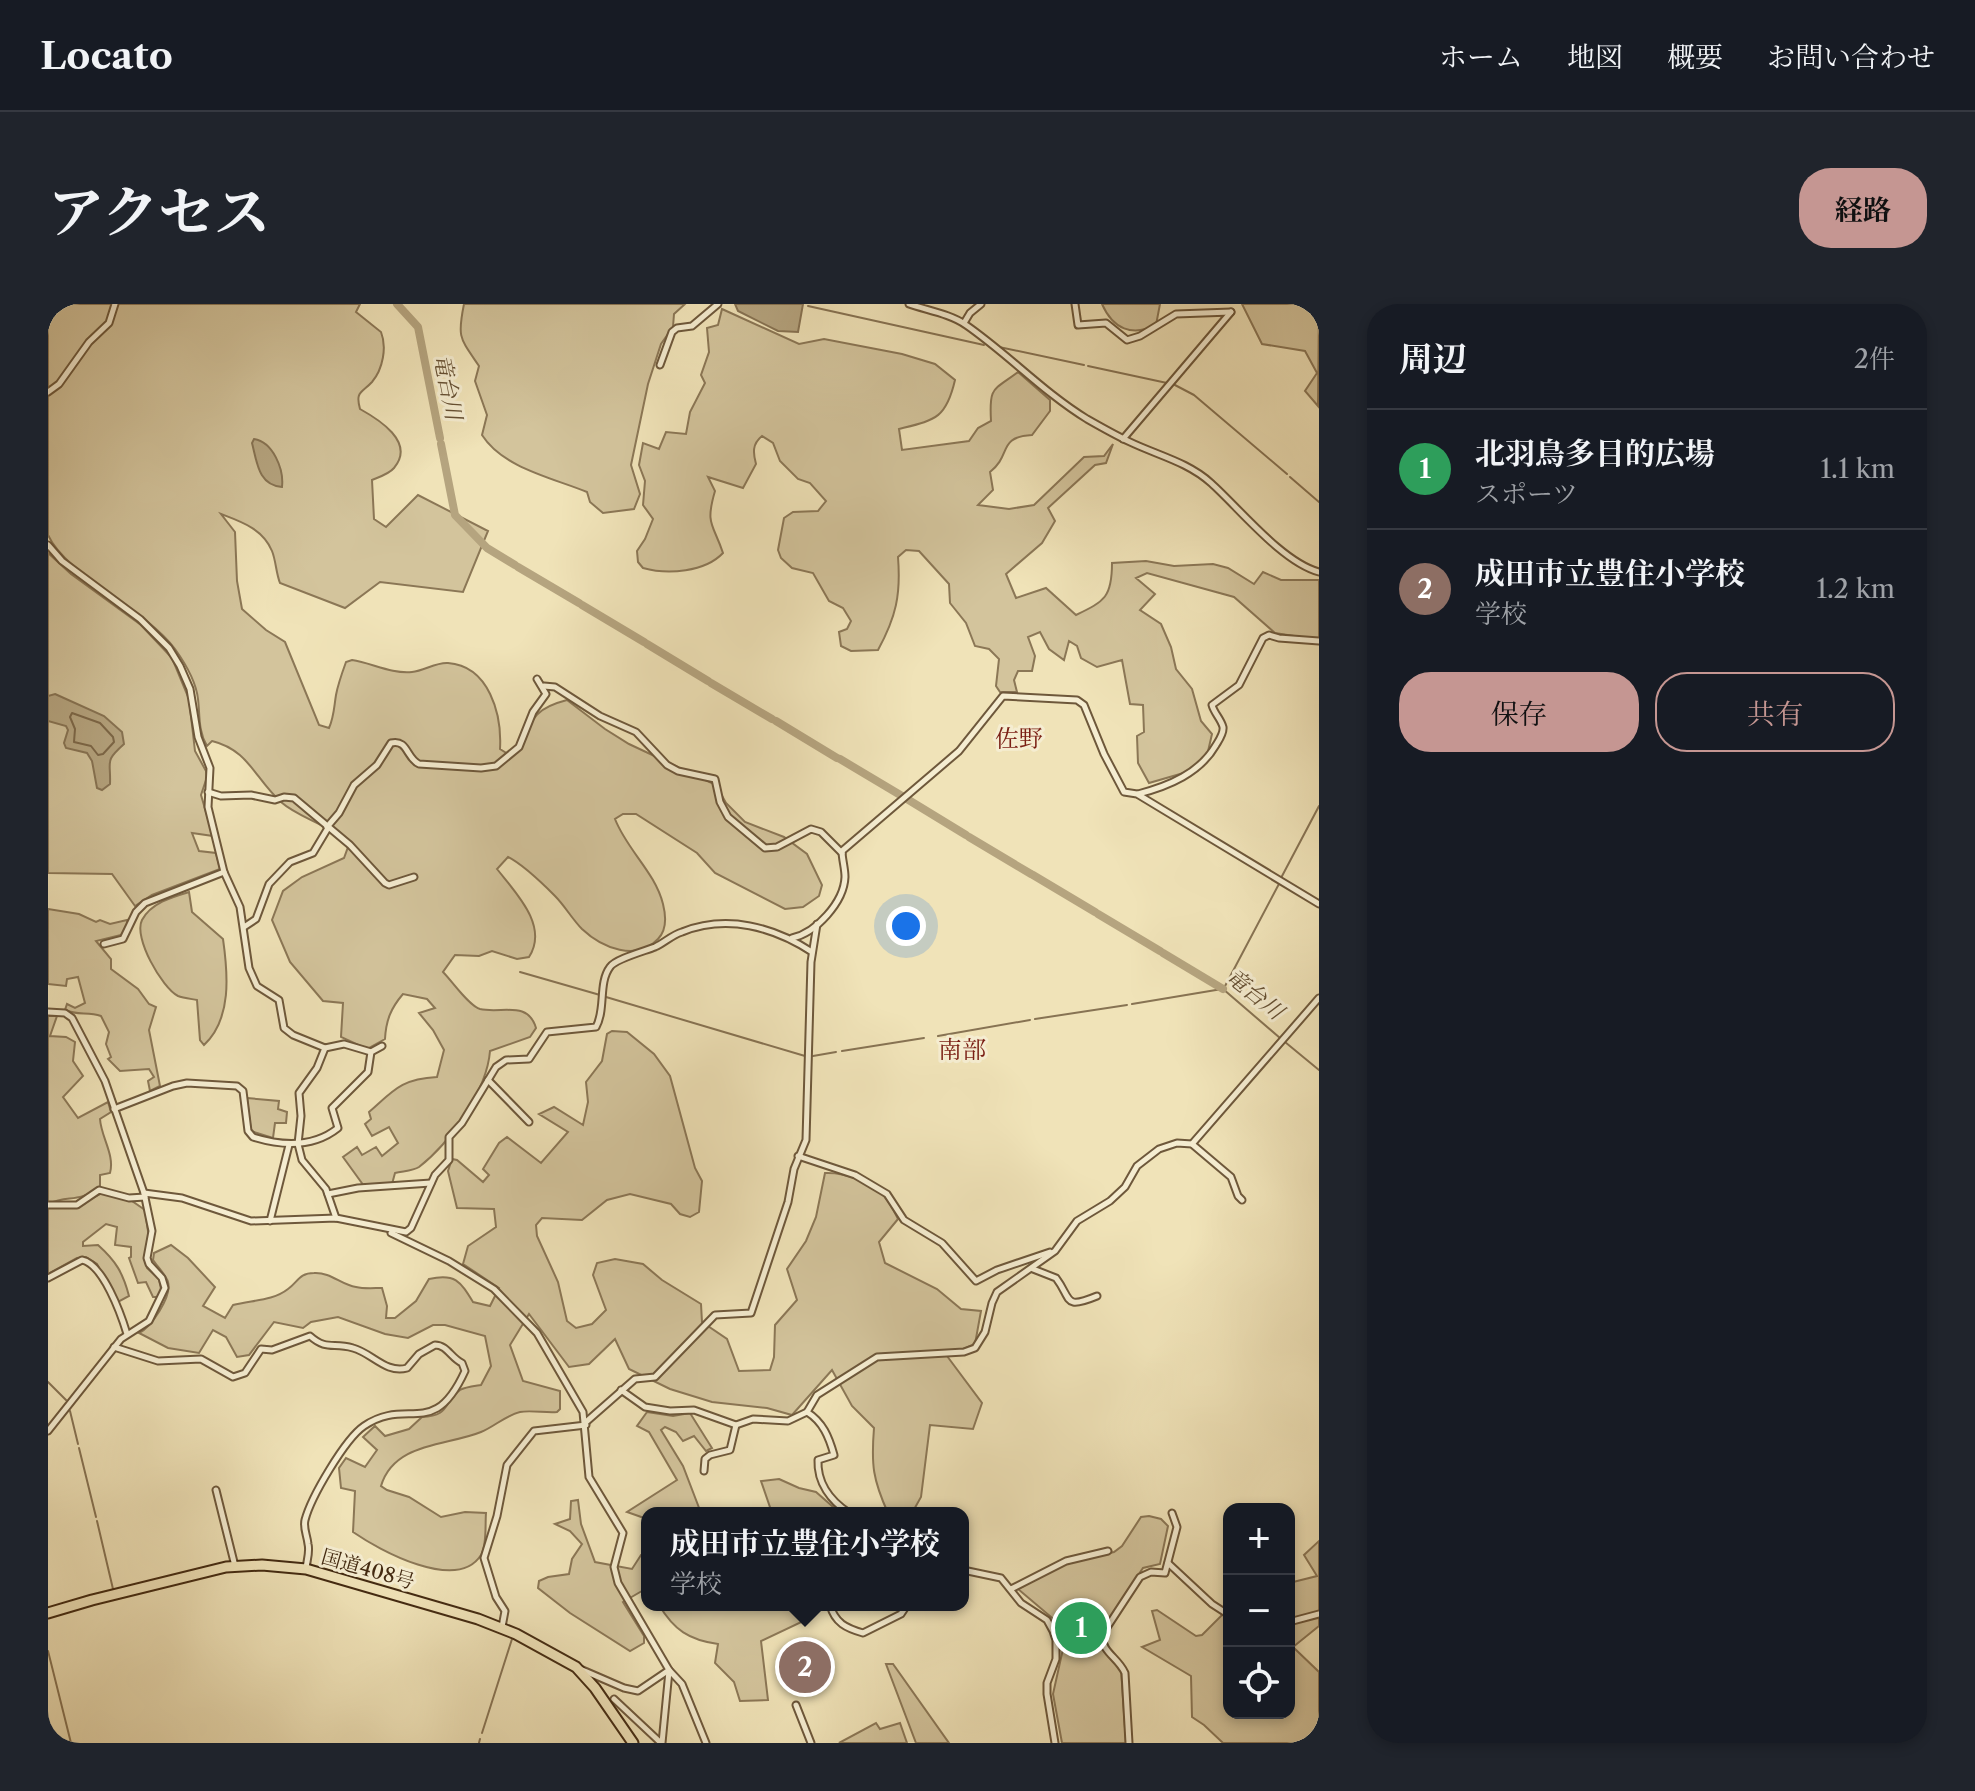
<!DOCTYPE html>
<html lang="ja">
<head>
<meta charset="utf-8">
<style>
  body { margin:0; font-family:"Libre Caslon Text","Noto Serif JP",serif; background:#20242c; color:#f1f3f6 }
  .controls { position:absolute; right:24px; bottom:24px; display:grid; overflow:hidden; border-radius:16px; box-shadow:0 4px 12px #0003 }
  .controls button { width:72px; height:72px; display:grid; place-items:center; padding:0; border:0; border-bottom:2px solid #363941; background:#171b24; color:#f1f3f6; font:40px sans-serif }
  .you { position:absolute; left:858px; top:622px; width:28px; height:28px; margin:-20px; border:6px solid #fff; border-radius:50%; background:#1a73e8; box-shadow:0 0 0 12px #1a73e833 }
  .badge { display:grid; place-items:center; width:52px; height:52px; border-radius:50%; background:#c59692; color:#fff; font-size:26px; font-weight:700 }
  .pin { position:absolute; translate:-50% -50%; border:4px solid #fff; box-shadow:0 2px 8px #0006 }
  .popup { position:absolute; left:593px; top:1203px; width:328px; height:104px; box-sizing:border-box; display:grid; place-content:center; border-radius:16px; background:#171b24; filter:drop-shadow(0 2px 6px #0005); font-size:26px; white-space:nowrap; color:#9ea1a6 }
  .popup b { font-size:30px; color:#f1f3f6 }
  .popup::after { content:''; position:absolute; left:50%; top:100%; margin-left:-16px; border:16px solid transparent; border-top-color:#171b24 }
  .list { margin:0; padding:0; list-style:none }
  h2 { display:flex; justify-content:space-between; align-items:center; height:104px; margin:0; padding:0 32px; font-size:34px }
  h2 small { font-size:26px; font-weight:400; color:#9ea1a6 }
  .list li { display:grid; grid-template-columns:52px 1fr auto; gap:24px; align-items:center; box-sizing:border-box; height:120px; padding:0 32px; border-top:2px solid #363941 }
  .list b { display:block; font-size:30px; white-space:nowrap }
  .list p { margin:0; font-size:26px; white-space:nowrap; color:#9ea1a6 }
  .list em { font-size:26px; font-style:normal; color:#9ea1a6 }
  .actions { display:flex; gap:16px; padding:24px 32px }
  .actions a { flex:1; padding:18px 0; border:2px solid #c59692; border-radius:32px; text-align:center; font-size:28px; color:#c59692 }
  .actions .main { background:#c59692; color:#111 }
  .icon { flex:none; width:44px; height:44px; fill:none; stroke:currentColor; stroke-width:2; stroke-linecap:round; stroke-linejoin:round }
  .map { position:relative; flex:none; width:1271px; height:1439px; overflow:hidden; border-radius:32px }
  header { display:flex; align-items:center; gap:48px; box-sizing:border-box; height:112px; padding:0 40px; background:#171b24; border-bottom:2px solid #363941 }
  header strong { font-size:38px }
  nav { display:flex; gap:44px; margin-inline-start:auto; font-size:28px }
  .intro { display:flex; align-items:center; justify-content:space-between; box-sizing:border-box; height:192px; padding:0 48px }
  h1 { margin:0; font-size:56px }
  .button { padding:20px 36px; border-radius:32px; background:#c59692; color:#111; font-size:28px; font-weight:700 }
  main { display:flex; gap:48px; padding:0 48px }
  aside { flex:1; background:#171b24; border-radius:32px; box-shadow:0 4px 12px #0003 }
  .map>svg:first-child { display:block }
  .green { fill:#d3c49c; stroke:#8b7756; stroke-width:2 }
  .water { fill:#b5a47f; stroke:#877353; stroke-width:2 }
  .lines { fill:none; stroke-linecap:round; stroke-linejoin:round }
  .shore { stroke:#7c6748; stroke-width:2 }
  .stream { stroke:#877353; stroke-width:2 }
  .river { stroke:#b5a47f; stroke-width:8 }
  .minor-casing { stroke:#6e583b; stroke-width:9 }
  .highway-casing { stroke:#432a11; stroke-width:13 }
  .minor { stroke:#f5edd1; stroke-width:5 }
  .highway { stroke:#f0e3b8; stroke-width:9 }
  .labels { text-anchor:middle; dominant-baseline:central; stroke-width:6; stroke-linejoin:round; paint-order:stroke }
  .street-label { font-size:20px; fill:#432a11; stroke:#f5edd1 }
  .water-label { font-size:22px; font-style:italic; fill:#654f32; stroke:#f5edd1 }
  .quarter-label { font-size:24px; fill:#7a1f14; stroke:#f5edd1 }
</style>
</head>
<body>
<header>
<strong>Locato</strong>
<nav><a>ホーム</a><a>地図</a><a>概要</a><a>お問い合わせ</a></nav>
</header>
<div class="intro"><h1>アクセス</h1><a class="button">経路</a></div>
<main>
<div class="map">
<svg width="1271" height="1439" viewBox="0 0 1271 1439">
  <rect width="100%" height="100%" fill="#f0e3b8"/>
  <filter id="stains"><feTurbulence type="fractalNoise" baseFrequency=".0025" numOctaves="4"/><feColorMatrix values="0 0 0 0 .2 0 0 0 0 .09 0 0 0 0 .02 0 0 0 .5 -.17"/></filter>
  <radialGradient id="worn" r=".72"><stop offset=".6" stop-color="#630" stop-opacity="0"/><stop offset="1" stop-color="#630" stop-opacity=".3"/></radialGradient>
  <g class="green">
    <path d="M0,0H312L308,8L333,28C339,43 335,65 324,78C314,89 307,87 312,105C330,115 368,138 346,164C341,170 331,173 324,176L326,215L338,223L370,191L440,227L415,288L332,278L297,304L232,279C228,269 228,257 224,247C215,225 194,218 173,210L187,228L189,277L194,305L218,326L237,338L271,421L281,424C286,413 286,403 288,391C290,380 294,369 298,358L304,356C324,359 343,370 364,368C376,367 388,358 400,359C441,362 454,410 452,445L460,450L470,448C484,416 484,405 519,396L557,425L581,440L668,481L678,499L697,518L736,533L759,550L774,581L771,592L755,603L737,605L667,569L649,549L588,510H575L567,515C579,546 607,568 615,600C618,612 619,626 610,635C589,658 554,644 534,625C524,615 517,602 507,592C495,580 474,560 460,553L449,565C468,589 501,622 481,653L469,655L444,647L431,652L407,651L395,668C404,677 421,702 432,705C453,710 480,696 488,724L482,733L442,747C439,786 402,839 371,863C365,867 355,867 347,869L344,880L316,882L295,853L309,843L314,851L328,843L334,852L350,839L341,823L324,832L317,820L323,815L321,808C346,786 353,775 389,773L396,746L385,726L371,709L387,704L379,695L355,690C343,704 338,716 337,735L319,745L293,733L295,699L275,697L242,658L224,616L235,587L254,573L296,554L300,543C287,521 253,516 233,498C207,475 201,446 164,437L159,442C150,427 152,411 150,395C148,377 137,359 127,345C96,304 18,271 0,231Z"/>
    <path d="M416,0H637L626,10L625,23L613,40L600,80L583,161L592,190L586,205L555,209L542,198L539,188C505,174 455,164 434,131L439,111L427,77L431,62C412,34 409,34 416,0Z"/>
    <path d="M1054,0H1112L1108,21C1084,33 1065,25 1054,0Z"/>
    <polygon points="1194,0 1271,0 1270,102 1257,87 1269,69 1257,47 1214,40"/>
    <path d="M674,5L751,40L776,35L854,50L887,60L907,76C898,115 887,116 851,125L854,146L921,137L930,124L943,117C941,82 945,87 970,68L1002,96V107L984,131C949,133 964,151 942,168L945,186L930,201L961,205L986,201L1036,153L1056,152L1065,140L1058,159L1047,161L1000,204L1007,217L994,239L958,270L968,294L998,284L1028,311C1057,297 1064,293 1064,259L1098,257L1126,262L1165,260L1180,264L1206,280L1215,268L1233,276H1271V336L1227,329L1186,293L1099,269L1088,274L1107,290L1092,306L1113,320L1123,343L1128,365L1144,385L1153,417L1164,430L1158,456L1139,468L1101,479L1090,459L1089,432L1096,428L1095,401L1082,400L1074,356L1049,363L1033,354L1029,342L1021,337L1016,356L1001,345L992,328L980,333L987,352L984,367H970L966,376L969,388H952L948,382L951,355L941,345L927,342L918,319L902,299L901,280L871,247L858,246L850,253C853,291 848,313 830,346L803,347L793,342L791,328L799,325L803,317L795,304L781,297L765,269L744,264L733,254L730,246L736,214L745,208L770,207L778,197L762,179L750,175L732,157L725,139L714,132C704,140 705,149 708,160L695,184L660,173L667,187C657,221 665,219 675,249C657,268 620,271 595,264L590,258L589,247L597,235L605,215L595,201L597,177L591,161L595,139L611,145L618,128L638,130L642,108L657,79L653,71L661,48L659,24L670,21Z"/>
    <polygon points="0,249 23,270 93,321 124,354 141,395 147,447 158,467 159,473 153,491 165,532 144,529 151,547 168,549 172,565 104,591 87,602 64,570 0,569"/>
    <path d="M141,588L144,608L175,635C180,670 184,715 156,741L152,736L149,696C144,695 135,694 130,692C114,684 85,633 94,616C103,599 124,593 141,588Z"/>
    <path d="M0,605L31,610L48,618L52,616L62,620L79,616L80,622L73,631L48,637L63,655V665L90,685L101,700L108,703L101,726L112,782L102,787L100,777L106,773L101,765L72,767L60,755L63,753L58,740L61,728L53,712C40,707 30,712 17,706L19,700L27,704L37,699L30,673L19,675L18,682L0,680Z"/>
    <path d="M0,712H9L2,732L18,733L27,738L25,757L35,772L15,793L30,814L60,798L63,808L52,815C53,833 67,851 62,869L52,871V883C28,900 21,890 0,900Z"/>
    <path d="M564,727L579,728L606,750L622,772L647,864L654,877L651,908L642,913L632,910L623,900L582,890L559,896L534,916L494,914L488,921L489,932L510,978L519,1017L528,1024L544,1020L558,1006L545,971L549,959L567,955L595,960L614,976L653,1000L654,1018L679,1035L691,1067L722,1066L726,1053L727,1021L749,996L739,965L758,937L768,913L777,869C796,868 823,878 836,892C842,898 846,907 850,915L831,938L837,959L889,985L913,1005L933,1007L927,1040L899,1052L934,1099L925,1125L882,1121L873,1193L864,1209H840C825,1176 823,1161 826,1124L804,1102L784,1066L744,1111L719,1104L664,1098L622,1085L581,1065L567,1035L541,1060L521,1063L481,1010L462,1041L475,1077L512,1087V1105L509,1108C498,1109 482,1106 472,1108C458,1111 446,1123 433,1128C399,1142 346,1138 333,1182L339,1186L361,1193L393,1213L417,1208L438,1209C437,1221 439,1242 433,1251C409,1289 331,1246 305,1228L307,1187L293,1184L291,1164L298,1154L317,1163L329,1146L315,1133L327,1122L337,1132L361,1125L374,1113C402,1112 395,1099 412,1086C417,1083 427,1082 433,1081L443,1062L437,1032L397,1021H385L360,1034L337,1030L290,1013L263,1018L255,1024L226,1018L201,1051L189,1053L178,1033L165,1026L151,1049L120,1044L91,1029C103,1023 124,993 120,978C118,971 109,962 105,956L106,949L123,941L140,954L167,983L155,1002L177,1014L185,1001C203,996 225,997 240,985C250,978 251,969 266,969C283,968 293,981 308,983C316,985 326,984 334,984L339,1002L338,1014H347L368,997L381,975C407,969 412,977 425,998L442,1002L451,984L415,960L420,942L448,923L446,905L409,904L400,867L404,855L409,856L435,878L441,871L435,865L451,839L459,833L493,859L520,828L491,810L506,803L535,821L540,798L538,778L554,757L559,730Z"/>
    <polygon points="199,794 231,797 230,805 239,808 238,819 227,819 225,834 203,827"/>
    <path d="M54,889L81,895L97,906L101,934L97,957L99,964L111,975L113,985L110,993H105L98,978L90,979L81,954L83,953V943L67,941L69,923L58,920L35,938V942L50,941C68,957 75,969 81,992L70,998L49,960L38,953L29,954L0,970V904L27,903Z"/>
    <polygon points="599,1108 625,1112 642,1109 664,1144 658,1147 646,1132 635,1137 628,1128 617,1123 613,1126 635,1162 653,1209 639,1209 638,1207 599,1209 599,1215 579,1208 629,1176 601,1128 589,1122"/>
    <polygon points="731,1175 751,1184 768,1188 792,1209 724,1209 713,1177"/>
    <polygon points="530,1196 533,1220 547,1258 584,1265 593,1251 599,1252 599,1284 575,1298 596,1332 596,1339 582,1347 522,1309 490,1284 491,1277 500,1273 521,1270 524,1255 534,1240 522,1227 507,1220 522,1215 523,1197"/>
    <path d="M1101,1212L1113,1215L1120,1222L1112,1260L1095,1264L1052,1329C1052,1347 1062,1352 1073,1365L1078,1439H1014L1005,1390L1015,1345L1014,1335L1009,1318L970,1285L1017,1259L1066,1248L1074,1242L1093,1213Z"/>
    <polygon points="1271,1237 1271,1322 1245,1343 1271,1368 1271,1439 1175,1439 1156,1421 1144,1413 1143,1372 1094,1343 1112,1336 1104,1307 1109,1306 1148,1332 1154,1331 1177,1308 1181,1309 1181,1409 1241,1409 1241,1279 1269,1272 1256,1251"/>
    <path d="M611,1301H772L764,1313L713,1337L720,1396L692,1397L686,1378L667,1359L670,1340C641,1336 626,1326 611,1301Z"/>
    <polygon points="838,1360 845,1360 901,1439 868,1439"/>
    <polygon points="828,1419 832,1425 852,1419 859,1439 791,1439"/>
  </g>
  <g class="water">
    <polygon points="687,0 755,0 750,28 730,27 690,7"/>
    <path d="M206,135C225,138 236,165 234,183C210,181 209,158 204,139Z"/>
    <path d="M7,390L56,412L74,428L76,440C56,458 63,456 62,480L54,486L49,484L44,457L39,449L18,444L16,439L20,426L18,422L0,417V392Z"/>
  </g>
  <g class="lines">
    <polygon class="shore" points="24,409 52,419 65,433 66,438 55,450 50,451 43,442 26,438 27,425 22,413"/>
    <g class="stream">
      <polyline points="760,2 936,41"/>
      <polyline points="951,43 1036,61"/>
      <polyline points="1040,62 1119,79"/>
      <polyline points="1125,80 1146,91 1239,170"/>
      <polyline points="1242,173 1271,198"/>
      <polyline points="1233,574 1271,502"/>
      <polyline points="472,668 552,691"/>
      <polyline points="1176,684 1232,578"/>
      <polyline points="1175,685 1232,734"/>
      <polyline points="558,693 757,752"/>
      <polyline points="1084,700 1174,685"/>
      <polyline points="987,715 1079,701"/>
      <polyline points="890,732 982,716"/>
      <polyline points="1237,738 1271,766"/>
      <polyline points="794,747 876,734"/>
      <polyline points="765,752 788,748"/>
      <polyline points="0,1078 18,1096"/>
      <polyline points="22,1107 30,1140"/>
      <polyline points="31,1144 48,1213"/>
      <polyline points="49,1217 65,1285"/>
      <polyline points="0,1347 23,1439"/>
      <polyline points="434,1429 464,1335"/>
      <polyline points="431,1439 432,1435"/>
    </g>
    <g class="river">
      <polyline points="349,0 370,23 392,134"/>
      <polyline points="393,140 407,211 439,244 467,261"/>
      <polyline points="470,263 531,299"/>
      <polyline points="534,301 596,338"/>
      <polyline points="599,340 660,377"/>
      <polyline points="663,379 724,415"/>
      <polyline points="728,417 789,454"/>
      <polyline points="792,455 854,492"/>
      <polyline points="859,495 918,531"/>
      <polyline points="921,533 983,570"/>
      <polyline points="985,571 1047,608"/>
      <polyline points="1050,610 1112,647"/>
      <polyline points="1115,649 1175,685"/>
    </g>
    <defs>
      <g id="minor">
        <path d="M861,0C878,6 903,10 918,21C960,50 995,88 1039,115C1053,123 1067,131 1082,138C1109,151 1140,158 1163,179C1192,205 1234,258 1271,268"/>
        <polyline points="1027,0 1030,21 1058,19 1079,36 1092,32 1128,10 1183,8"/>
        <polyline points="916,19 922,9 933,0"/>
        <polyline points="612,61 624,28 629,24 644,22 670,0"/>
        <polyline points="0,88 11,80 41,38 61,19 67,0"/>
        <polyline points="1075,135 1183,8"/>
        <polyline points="0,241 14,257 92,315 121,344 132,362 142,385 150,433 162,464 160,503 176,568 192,603 201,664 209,682 231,696 236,724 245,731 277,744 296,740 323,748"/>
        <polyline points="496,382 507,383 552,412 588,428 619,461 630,467 667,475 672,498 680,513 717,544 729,543 763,525 773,528 794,549"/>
        <polyline points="160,488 173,492 203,491 227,496 236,493 246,494 302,541 337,579 341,581 366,573"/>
        <path d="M1090,490C1121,482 1152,469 1168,441C1171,436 1176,429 1175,423C1173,415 1166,409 1164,401L1191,381L1215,334L1221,331L1231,334L1271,337"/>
        <path d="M279,523L291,509L306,481L329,461L343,439C360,435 358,454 371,460L433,464L448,462L471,443L485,408L498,390L489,375"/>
        <polyline points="196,623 208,615 221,580 242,558 265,549 280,524"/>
        <path d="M744,634C768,629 796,598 797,573C797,564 794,555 794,547L911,447L955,392L1029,396L1036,401L1056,450L1076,488L1089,490L1271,600"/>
        <polyline points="56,640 75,635 88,608 97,599 176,568"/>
        <polyline points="0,708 17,709 24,714 57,777 96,889 104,927 99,954 101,960 114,974 117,984 101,1017 73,1035 0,1127"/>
        <polyline points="277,744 269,764 251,789 253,812 250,840 254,856 278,885 288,914"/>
        <polyline points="440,776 481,818"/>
        <path d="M66,805L125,782L139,779L189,782L195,787L200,827L205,833C234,842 265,844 290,824L284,804L320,768L323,748L334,742"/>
        <polyline points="1144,840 1271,694"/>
        <polyline points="750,852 807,871 839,890 856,916 894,939 928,977 949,966 1002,948"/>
        <path d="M96,889L134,894L203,917L288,914L358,928L363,924L387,871L401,856V833L414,819L448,763L458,756L481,755L499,728L548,723C558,705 550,679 562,663C567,655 597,647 607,643C616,639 624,631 634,628C679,610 726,623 764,648"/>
        <polyline points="280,890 310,884 383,879"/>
        <polyline points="0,901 29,901 51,886 81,894 97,893"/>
        <polyline points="222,917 241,841"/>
        <polyline points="343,929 401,957 446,985 489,1029 535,1108 541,1173 575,1229 566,1263 570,1279 621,1366 634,1380 658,1439"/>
        <path d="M985,965L1008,974C1024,995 1015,1006 1049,992"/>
        <path d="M0,974L34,956C55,960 73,1010 79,1030"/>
        <path d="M66,1043L110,1057L153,1055L185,1073L197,1069L213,1045L224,1046L262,1032C279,1047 285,1038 305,1044C324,1049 338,1070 359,1064L371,1050L387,1041C399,1041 403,1054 414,1059L417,1067C385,1137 360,1092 316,1122C297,1135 263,1193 257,1216C255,1224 259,1231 260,1240C262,1248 259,1256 258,1264"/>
        <polyline points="573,1086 597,1103 622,1107 646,1106 688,1121 705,1115 740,1117 759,1108 769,1091 829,1053 916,1048 927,1044 937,1028 944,999 949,988 1007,947 1029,917 1062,897 1077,883 1089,862 1111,845 1129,839 1144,840 1183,873 1190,892 1194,896"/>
        <path d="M759,1108C775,1118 781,1133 786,1151L770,1156C769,1179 783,1197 801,1209"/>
        <polyline points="538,1118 587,1075 607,1073 667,1011 703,1009 740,898 746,865 758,836 763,658 769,620"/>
        <polyline points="656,1167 657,1155 662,1151 682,1146 688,1121"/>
        <polyline points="168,1186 187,1262"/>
        <polyline points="1120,1259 1164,1300 1181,1311"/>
        <polyline points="915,1266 953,1274 973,1299 999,1316 1005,1327 1008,1336 1008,1355 999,1379 999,1390 1007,1439"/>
        <polyline points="963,1285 1018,1257 1060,1247"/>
        <path d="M782,1301C787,1319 798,1324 815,1329L853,1310L859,1301"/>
        <polyline points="1241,1318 1271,1310"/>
        <polyline points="454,1323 457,1307 448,1293 436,1254 449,1212 459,1161 486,1127 538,1121"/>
        <polyline points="532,1365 576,1384 590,1387 621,1366"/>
        <polyline points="566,1395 613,1439"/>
        <polyline points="748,1401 763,1439"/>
        <polyline points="614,1439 621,1367"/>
        <path d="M1081,1439L1077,1369C1070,1353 1054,1349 1054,1331L1092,1273L1103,1268L1117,1269L1129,1223L1124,1209"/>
      </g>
      <polyline id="highway" points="0,1309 44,1296 178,1263 214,1261 258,1265 430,1315 468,1330 528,1363 547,1384 585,1439"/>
    </defs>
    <use href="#minor" class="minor-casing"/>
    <use href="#highway" class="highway-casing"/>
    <use href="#minor" class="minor"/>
    <use href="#highway" class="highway"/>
  </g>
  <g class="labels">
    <g class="street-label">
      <text transform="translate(320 1265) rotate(16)">国道408号</text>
    </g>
    <g class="water-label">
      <text transform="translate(400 83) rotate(79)">竜台川</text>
      <text transform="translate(1207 690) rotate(39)">竜台川</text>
    </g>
    <g class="quarter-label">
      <text x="971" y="434">佐野</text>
      <text x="914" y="745">南部</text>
    </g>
  </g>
  <rect width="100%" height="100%" filter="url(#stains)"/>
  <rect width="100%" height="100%" fill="url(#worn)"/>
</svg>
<div class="controls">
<button>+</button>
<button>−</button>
<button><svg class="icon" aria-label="locate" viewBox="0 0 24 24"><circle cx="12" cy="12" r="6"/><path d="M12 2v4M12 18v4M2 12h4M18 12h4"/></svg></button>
</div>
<div class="you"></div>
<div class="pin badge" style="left:1033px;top:1324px;background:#2e9e5b">1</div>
<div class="pin badge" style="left:757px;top:1363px;background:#8d6e63">2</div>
<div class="popup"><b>成田市立豊住小学校</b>学校</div>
</div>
<aside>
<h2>周辺<small>2件</small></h2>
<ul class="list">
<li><span class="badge" style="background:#2e9e5b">1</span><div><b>北羽鳥多目的広場</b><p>スポーツ</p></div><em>1.1 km</em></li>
<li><span class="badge" style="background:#8d6e63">2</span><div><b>成田市立豊住小学校</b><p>学校</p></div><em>1.2 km</em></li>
</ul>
<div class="actions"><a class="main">保存</a><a>共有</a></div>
</aside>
</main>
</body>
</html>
